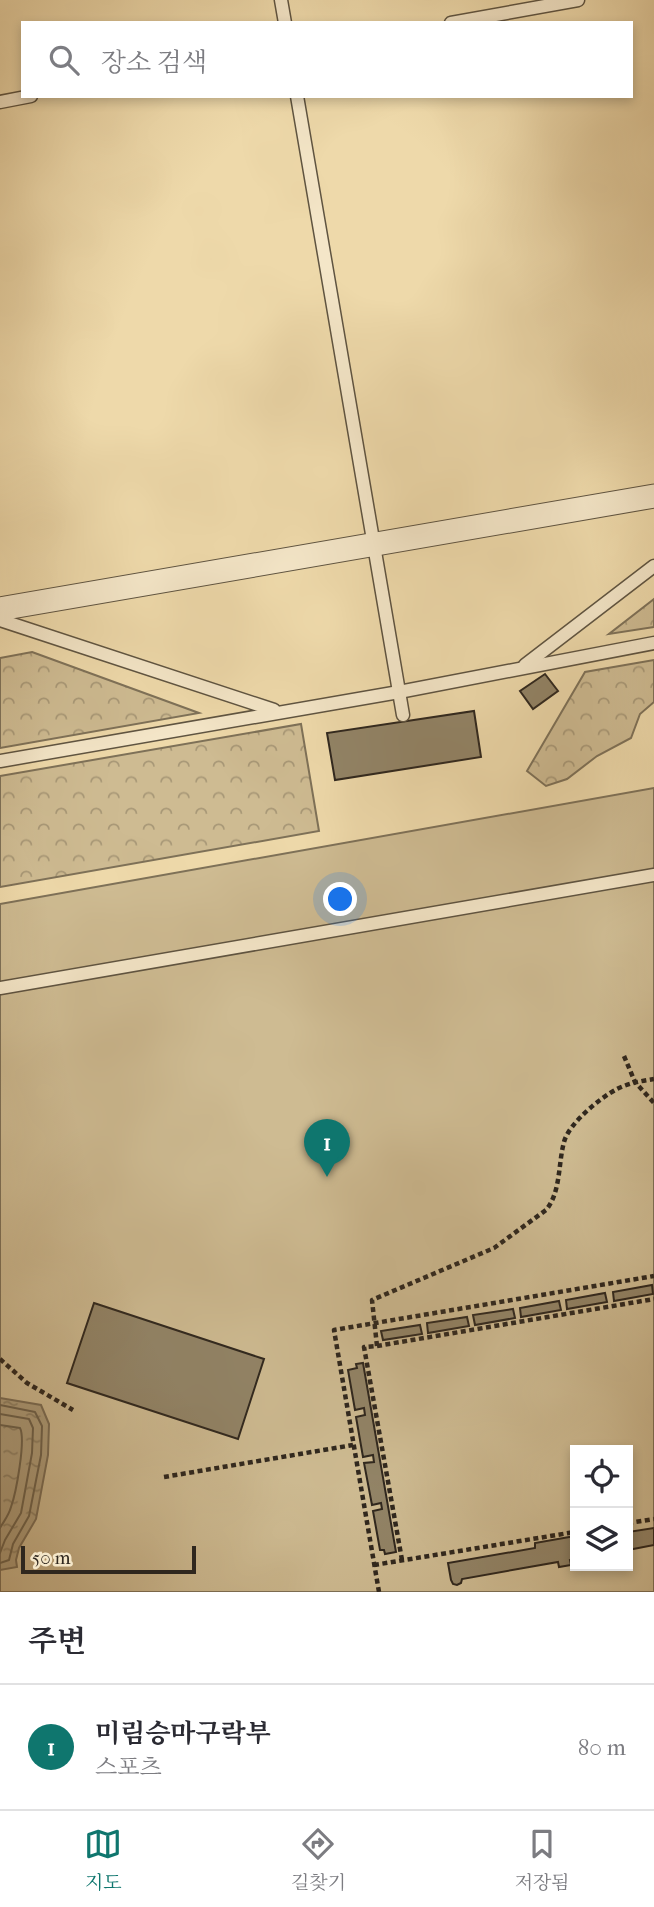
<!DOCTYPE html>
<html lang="ko">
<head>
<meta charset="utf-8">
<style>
  body { margin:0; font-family:"IM FELL French Canon","Noto Serif KR",serif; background:#f2f2f3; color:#2b2b33 }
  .controls { position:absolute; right:21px; bottom:21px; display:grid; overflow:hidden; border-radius:0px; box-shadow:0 4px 10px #0003 }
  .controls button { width:63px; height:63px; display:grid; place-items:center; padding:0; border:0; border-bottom:2px solid #e1e1e2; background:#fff; color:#2b2b33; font:35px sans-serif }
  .scale { position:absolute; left:21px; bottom:18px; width:175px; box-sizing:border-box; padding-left:7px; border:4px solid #2f271e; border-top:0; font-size:19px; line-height:24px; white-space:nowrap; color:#2f271e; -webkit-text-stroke:5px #f4e6c8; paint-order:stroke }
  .you { position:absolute; left:341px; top:900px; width:24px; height:24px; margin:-18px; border:5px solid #fff; border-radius:50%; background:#1a73e8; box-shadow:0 0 0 10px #1a73e833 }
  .badge { display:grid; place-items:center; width:46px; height:46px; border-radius:50%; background:#0f766e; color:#fff; font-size:23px; font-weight:700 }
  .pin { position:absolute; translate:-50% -58px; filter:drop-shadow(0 2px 4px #0008) }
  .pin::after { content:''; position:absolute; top:37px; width:24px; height:21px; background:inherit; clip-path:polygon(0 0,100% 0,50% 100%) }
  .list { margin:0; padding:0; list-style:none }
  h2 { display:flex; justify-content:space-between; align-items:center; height:91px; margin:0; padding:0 28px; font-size:30px }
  h2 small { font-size:23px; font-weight:400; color:#7c7c81 }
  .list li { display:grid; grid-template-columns:46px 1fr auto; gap:21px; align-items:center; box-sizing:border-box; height:126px; padding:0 28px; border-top:2px solid #e1e1e2 }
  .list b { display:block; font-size:26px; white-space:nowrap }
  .list p { margin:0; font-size:23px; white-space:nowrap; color:#7c7c81 }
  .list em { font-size:23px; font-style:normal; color:#7c7c81 }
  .icon { flex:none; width:38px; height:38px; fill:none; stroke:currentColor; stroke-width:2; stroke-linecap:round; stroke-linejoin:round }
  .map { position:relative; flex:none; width:654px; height:1592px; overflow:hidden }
  .search { position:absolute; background:#fff; box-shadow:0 4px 10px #0003; left:21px; right:21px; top:21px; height:77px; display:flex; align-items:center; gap:18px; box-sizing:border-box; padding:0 24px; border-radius:0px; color:#7c7c81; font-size:26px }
  .sheet { height:217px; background:#fff }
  nav { display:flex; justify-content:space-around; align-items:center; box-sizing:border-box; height:98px; border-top:2px solid #e1e1e2; background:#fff; font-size:19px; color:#7c7c81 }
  nav a { display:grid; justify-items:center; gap:4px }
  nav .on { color:#0f766e }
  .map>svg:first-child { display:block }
  .forest { fill:url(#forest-crowns); stroke:#7e7158; stroke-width:2 }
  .garden { fill:#cebb92; stroke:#7e7158; stroke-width:2; fill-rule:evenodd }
  .water { fill:url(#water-ripples); stroke:#7b6d55; stroke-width:2 }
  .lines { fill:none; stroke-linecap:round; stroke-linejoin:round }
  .shore { stroke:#6e624c; stroke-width:2 }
  .building { fill:#928467; stroke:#2f271e; stroke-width:2 }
  .service-casing { stroke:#5f5441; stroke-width:15 }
  .minor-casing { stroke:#5f5441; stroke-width:25 }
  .path { stroke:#2f271e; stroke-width:4.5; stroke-dasharray:5 3.5; stroke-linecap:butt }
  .service { stroke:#f4e6c8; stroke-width:12 }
  .minor { stroke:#f4e6c8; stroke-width:23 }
</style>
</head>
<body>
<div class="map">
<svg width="654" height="1592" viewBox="0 0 654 1592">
  <defs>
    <pattern id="forest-crowns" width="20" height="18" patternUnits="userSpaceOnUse" patternTransform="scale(1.75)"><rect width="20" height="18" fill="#cebb92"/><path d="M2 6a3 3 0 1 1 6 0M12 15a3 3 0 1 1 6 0" fill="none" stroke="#a89877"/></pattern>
    <pattern id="water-ripples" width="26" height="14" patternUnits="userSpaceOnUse" patternTransform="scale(1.75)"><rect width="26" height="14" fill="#ad9c7a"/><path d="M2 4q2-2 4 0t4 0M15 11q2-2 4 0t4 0" fill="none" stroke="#8d7f63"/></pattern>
  </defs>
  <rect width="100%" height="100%" fill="#eed9aa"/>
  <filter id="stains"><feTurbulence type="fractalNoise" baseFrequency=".00286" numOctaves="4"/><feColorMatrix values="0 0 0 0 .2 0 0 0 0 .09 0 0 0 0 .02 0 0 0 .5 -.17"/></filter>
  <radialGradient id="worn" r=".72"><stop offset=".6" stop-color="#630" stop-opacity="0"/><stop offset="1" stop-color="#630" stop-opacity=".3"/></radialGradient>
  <g class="forest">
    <polygon points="654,599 654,627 609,634"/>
    <polygon points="32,652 199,713 0,748 0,658"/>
    <polygon points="654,660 654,702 640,714 631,738 597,756 567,779 546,786 527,771 585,672"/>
    <polygon points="301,724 319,831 0,887 0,776"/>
  </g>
  <path class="garden" d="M654,788V1592H0V904ZM575,1450H628V1566H575Z"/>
  <polygon class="water" points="0,1398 41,1405 49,1424 48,1455 36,1519 19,1548 16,1560 17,1567 0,1570"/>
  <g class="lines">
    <g class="shore">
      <polyline points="0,1405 35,1412 42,1426 41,1455 29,1516 13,1544 9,1560 0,1563"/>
      <polyline points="0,1414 29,1419 33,1428 32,1453 21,1513 5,1540 0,1553"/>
      <path d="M0,1425L20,1428C26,1440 16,1493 11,1507C9,1515 4,1521 0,1528"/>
    </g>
  </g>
  <g class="building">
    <polygon points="545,674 558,691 533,709 520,691"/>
    <polygon points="474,711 481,757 335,780 327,733"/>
    <polygon points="652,1285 653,1294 614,1301 613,1292"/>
    <polygon points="605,1293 607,1302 567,1309 566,1300"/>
    <polygon points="559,1301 561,1310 521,1317 520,1308"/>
    <polygon points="94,1303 264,1359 238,1439 67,1383"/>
    <polygon points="513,1309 515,1318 475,1325 473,1315"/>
    <polygon points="467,1317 469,1326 428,1333 427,1323"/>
    <polygon points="420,1325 422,1334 383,1340 381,1331"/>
    <polygon points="363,1363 396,1552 385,1554 384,1550 380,1550 373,1511 382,1509 381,1503 372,1505 364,1463 374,1462 373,1455 363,1457 356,1417 365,1415 364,1408 355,1410 348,1370 357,1368 356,1364"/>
    <polygon points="654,1528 654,1545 628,1550 628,1532"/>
    <polygon points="575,1536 575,1559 570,1560 571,1565 559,1567 558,1562 462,1579 461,1583 457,1585 453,1584 451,1580 448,1563 535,1548 535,1543"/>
  </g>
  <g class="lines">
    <defs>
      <g id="service">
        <polyline points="281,0 285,23"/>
        <polyline points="451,23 578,0"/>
        <polyline points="297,96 403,715"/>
        <polyline points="0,102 31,96"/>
        <polyline points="0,620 274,710"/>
        <polyline points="525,665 654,566"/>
        <polyline points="0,761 399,692 654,643"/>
        <polyline points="0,988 654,875"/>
      </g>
      <polyline id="minor" points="0,609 654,496"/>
    </defs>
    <use href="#service" class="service-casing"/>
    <use href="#minor" class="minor-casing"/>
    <g class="path">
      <polyline points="624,1056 635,1082 654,1103"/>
      <polyline points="377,1346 654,1299"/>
      <polyline points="0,1359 27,1383 73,1410"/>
      <polyline points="164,1477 353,1445"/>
      <polyline points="628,1523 654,1519"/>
      <path d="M402,1560L364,1347L377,1346L372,1300L494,1248L546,1210C561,1192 558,1164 564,1142C569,1123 600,1098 617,1089C629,1083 641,1081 654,1079"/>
      <polyline points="374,1565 575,1532"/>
      <polyline points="379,1592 334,1330 654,1276"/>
    </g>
    <use href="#service" class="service"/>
    <use href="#minor" class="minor"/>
  </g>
  <rect width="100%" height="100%" filter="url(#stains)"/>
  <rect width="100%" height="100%" fill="url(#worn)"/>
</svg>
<div class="controls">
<button><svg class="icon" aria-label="locate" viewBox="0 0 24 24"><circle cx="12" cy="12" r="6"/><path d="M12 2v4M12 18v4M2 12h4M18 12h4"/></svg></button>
<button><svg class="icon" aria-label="layers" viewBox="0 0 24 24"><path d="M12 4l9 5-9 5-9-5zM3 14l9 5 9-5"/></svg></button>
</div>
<div class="scale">50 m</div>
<div class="you"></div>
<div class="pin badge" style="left:327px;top:1177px">1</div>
<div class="search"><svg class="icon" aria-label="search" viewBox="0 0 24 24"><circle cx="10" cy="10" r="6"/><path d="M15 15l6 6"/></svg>장소 검색</div>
</div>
<section class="sheet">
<h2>주변<small></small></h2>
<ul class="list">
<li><span class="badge">1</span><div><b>미림승마구락부</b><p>스포츠</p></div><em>80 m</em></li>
</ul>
</section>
<nav>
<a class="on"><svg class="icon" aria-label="map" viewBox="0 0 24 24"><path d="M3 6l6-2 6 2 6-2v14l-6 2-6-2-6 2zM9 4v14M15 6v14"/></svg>지도</a>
<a><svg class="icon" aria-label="directions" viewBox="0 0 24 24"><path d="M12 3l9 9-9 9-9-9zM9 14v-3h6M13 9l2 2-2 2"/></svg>길찾기</a>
<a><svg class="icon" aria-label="saved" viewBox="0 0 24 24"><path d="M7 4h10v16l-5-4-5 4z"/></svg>저장됨</a>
</nav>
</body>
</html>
